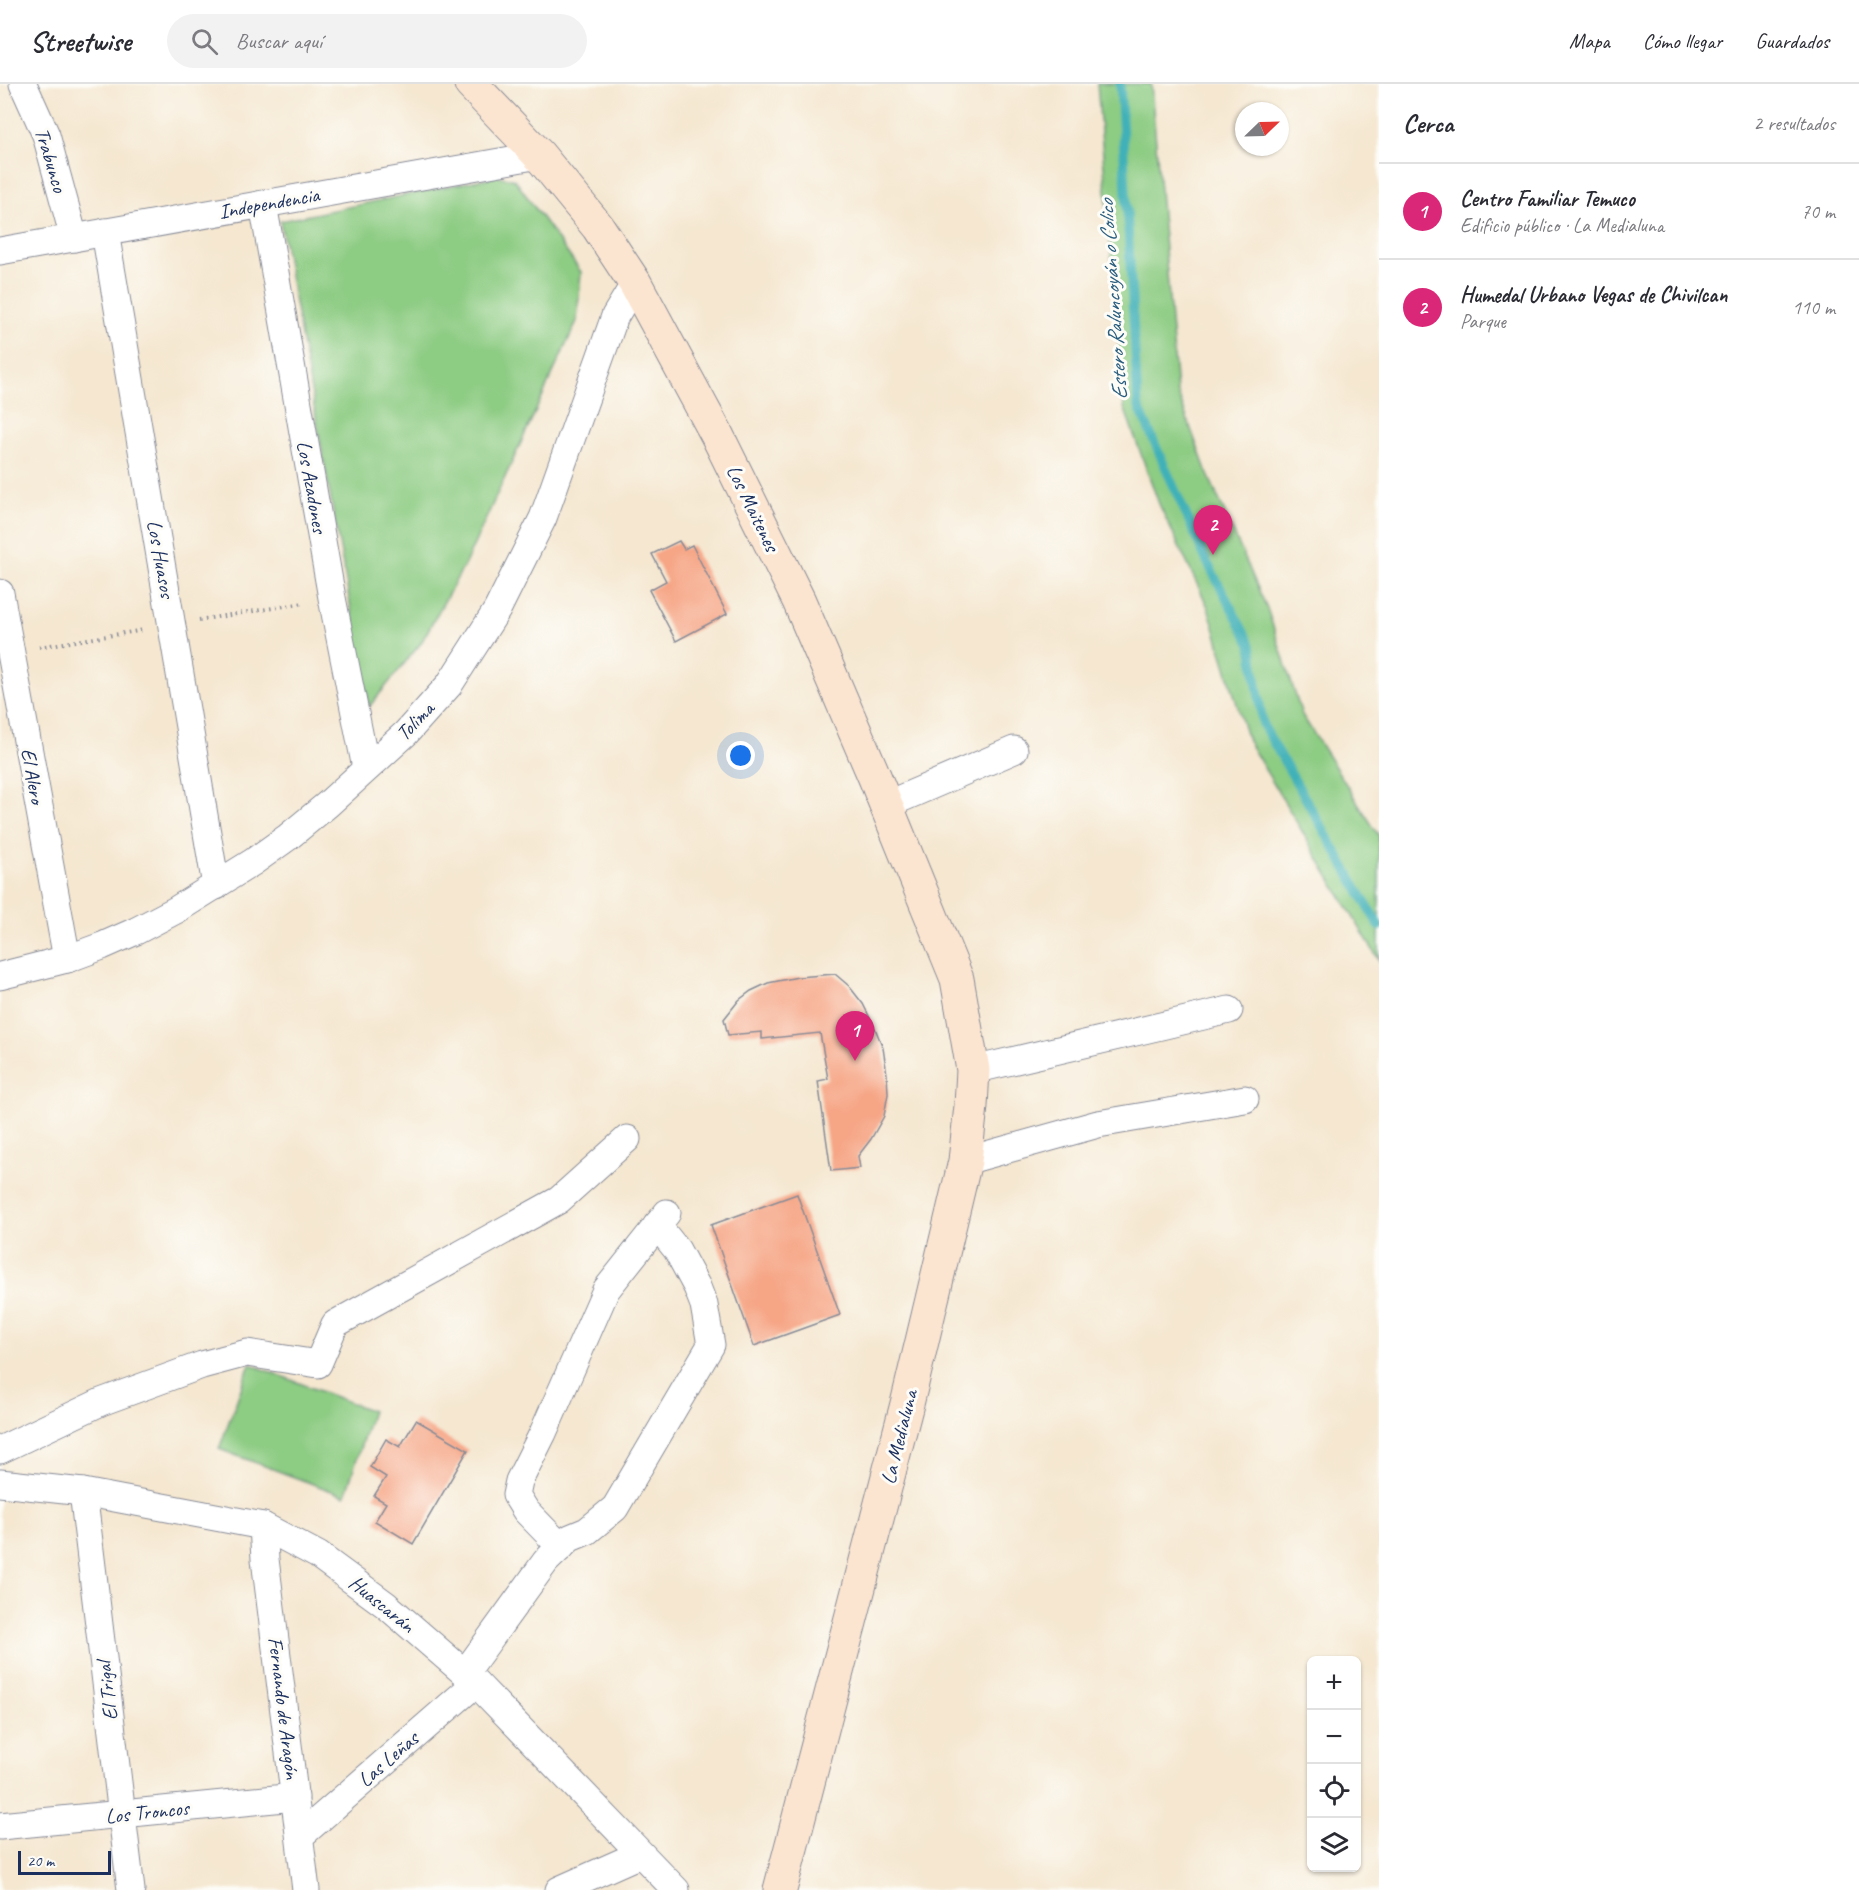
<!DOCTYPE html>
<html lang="es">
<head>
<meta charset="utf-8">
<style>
  body { margin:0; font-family:Caveat,sans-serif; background:#f2f2f3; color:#2b2b33 }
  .controls { position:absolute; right:18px; bottom:18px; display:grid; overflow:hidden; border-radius:9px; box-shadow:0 2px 4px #0004 }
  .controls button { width:54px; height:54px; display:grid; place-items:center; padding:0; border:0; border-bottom:2px solid #e1e1e2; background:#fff; color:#2b2b33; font:30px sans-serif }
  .compass { position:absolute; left:1235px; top:18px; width:54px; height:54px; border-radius:50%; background:#fff; box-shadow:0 2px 4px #0004; rotate:67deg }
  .scale { position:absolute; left:18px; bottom:15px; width:93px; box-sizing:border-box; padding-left:6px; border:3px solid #1b2f5e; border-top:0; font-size:16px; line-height:21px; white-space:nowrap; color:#1b2f5e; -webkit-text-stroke:4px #fdfcf7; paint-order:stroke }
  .you { position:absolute; left:741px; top:672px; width:21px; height:21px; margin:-15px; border:4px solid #fff; border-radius:50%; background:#1a73e8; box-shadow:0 0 0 9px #1a73e833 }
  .badge { display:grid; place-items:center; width:39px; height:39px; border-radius:50%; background:#db2777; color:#fff; font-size:20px; font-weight:700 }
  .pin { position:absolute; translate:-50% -50px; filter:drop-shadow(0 2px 3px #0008) }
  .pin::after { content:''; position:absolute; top:32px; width:21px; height:18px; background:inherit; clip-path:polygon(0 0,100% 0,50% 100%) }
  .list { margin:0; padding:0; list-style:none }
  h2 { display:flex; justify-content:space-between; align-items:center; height:78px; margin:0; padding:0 24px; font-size:26px }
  h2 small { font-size:20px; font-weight:400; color:#7c7c81 }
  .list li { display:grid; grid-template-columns:39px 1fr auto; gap:18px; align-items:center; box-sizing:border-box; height:96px; padding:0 24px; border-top:2px solid #e1e1e2 }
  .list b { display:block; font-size:22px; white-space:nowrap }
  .list p { margin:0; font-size:20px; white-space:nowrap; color:#7c7c81 }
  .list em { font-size:20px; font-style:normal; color:#7c7c81 }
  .icon { flex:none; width:33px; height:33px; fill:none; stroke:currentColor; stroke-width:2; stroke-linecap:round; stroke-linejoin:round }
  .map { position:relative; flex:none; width:1379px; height:1806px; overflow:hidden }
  header { display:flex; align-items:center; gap:36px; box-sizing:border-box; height:84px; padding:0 30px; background:#fff; border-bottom:2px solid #e1e1e2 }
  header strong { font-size:28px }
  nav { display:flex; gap:33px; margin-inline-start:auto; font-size:21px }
  .search { width:420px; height:54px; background:#f2f2f3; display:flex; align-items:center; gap:15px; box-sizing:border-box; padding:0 21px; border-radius:33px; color:#7c7c81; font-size:22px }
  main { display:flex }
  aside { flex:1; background:#fff }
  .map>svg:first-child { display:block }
  .green { fill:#8dcc83; stroke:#547e70; stroke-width:1.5 }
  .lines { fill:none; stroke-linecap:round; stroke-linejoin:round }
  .stream { stroke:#40b1b8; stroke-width:9 }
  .building { fill:#f6a585 }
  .street-casing { stroke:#888b97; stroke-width:29 }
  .secondary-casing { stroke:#888b97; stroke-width:35 }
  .path { stroke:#888b97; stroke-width:4; stroke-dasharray:1.5 4.5; stroke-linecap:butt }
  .street { stroke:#fff; stroke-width:27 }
  .secondary { stroke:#fce5d0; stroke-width:33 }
  .labels { text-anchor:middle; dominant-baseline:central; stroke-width:6; stroke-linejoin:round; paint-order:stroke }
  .street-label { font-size:21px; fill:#1b2f5e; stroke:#fdfcf7 }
  .water-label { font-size:22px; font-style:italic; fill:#285c7e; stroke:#fdfcf7 }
</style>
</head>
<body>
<header>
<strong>Streetwise</strong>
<div class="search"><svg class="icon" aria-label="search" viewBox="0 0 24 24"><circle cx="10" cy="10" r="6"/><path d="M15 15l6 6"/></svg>Buscar aquí</div>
<nav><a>Mapa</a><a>Cómo llegar</a><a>Guardados</a></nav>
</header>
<main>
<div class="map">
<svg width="1379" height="1806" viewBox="0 0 1379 1806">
  <rect width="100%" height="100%" fill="#fdfcf7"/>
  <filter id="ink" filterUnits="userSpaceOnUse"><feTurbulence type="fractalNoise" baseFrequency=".0167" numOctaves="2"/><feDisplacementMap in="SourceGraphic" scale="12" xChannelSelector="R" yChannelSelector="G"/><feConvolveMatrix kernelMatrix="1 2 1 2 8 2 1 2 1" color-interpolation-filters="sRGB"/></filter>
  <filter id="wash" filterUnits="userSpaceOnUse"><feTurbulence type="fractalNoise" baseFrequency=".008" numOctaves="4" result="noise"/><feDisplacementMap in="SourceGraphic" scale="24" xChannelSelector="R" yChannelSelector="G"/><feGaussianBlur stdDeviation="1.35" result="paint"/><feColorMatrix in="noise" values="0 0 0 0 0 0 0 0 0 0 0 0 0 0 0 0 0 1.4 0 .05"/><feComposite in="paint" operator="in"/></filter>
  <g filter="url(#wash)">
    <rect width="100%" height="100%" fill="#f5e7d0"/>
    <g class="green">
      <polygon points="1097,0 1151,0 1177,307 1206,386 1268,527 1302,631 1379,752 1379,876 1248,657 1208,523 1159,420 1124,323"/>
      <polygon points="498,92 515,96 581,188 577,237 465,480 421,559 369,623 280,137"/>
      <polygon points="250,1280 372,1327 345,1412 219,1365"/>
    </g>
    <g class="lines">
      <polyline class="stream" points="1120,0 1138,321 1206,476 1251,561 1263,641 1379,842"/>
    </g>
    <g id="blocks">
      <g class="building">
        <polygon points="679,457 684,465 692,461 727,530 676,557 649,506 666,497 652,470"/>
        <polygon points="835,890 849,902 863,920 875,944 883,964 887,990 888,1010 884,1032 871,1055 858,1072 860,1084 831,1087 818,997 828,995 820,949 762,955 762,948 728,951 724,935 739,916 751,907 768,899 798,893"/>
        <polygon points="797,1110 840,1231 754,1262 711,1141"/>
        <polygon points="416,1336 468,1366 413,1460 375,1437 386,1419 374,1412 386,1393 370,1383 386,1355 400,1363"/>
      </g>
    </g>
  </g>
  <g filter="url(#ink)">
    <use href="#blocks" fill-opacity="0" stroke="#888b97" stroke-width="1.5"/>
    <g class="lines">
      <defs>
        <g id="street">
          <polyline points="23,0 46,51 74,154"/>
          <polyline points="263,120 332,514 366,684"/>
          <polyline points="105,148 216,802"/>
          <polyline points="0,167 539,71"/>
          <polyline points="0,509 67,875"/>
          <polyline points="886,721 1014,666"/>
          <polyline points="0,892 67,875 102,862 136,847 176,826 253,778 288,753 328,720 406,649 449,601 497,526 543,434 615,232 635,199"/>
          <polyline points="973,986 1229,926"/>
          <polyline points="965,1077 1098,1040 1245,1015"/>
          <polyline points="0,1366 101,1318 202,1281 247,1269 318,1280 335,1240 559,1116 627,1055"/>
          <polyline points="0,1399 83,1408 263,1442 318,1471 386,1521 476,1599 676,1806"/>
          <polyline points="83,1408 131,1806"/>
          <polyline points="263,1442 265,1475 306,1806"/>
          <polyline points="561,1463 526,1427 516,1411 519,1397 543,1349 606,1206 667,1129"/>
          <polyline points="465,1589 546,1477 570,1454 587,1447 615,1424 711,1261 704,1221 697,1203 677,1166 657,1141"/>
          <polyline points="0,1742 295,1713"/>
          <polyline points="300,1752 476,1599"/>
          <polyline points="559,1806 640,1770"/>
        </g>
        <polyline id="secondary" points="471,0 539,71 598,143 635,199 717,351 799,517 875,694 957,895 973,986 971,1022 965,1077 908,1316 780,1806"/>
      </defs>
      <use href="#street" class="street-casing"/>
      <use href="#secondary" class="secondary-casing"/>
      <g class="path">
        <polyline points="199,536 304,519"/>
        <polyline points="39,563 144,546"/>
      </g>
      <use href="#street" class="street"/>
      <use href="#secondary" class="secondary"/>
    </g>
  </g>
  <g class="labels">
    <g class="street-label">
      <text transform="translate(51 76) rotate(73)">Trabunco</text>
      <text transform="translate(269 119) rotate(-10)">Independencia</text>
      <text transform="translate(312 403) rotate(80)">Los Azadones</text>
      <text transform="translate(753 424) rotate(64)">Los Maitenes</text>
      <text transform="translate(161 475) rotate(80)">Los Huasos</text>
      <text transform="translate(415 637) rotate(-46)">Tolima</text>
      <text transform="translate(33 692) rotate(80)">El Alero</text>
      <text transform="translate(899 1353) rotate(-76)">La Medialuna</text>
      <text transform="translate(382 1520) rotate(39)">Huascarán</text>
      <text transform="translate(107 1607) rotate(-97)">El Trigal</text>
      <text transform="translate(284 1624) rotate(83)">Fernando de Aragón</text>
      <text transform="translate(388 1675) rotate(-41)">Las Leñas</text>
      <text transform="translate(147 1728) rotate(-6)">Los Troncos</text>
    </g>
    <g class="water-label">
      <text transform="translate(1113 216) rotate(-94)">Estero Raluncoyán o Colico</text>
    </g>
  </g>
</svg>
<div class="controls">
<button>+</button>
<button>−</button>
<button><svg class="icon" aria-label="locate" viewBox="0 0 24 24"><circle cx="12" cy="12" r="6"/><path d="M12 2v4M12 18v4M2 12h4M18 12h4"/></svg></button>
<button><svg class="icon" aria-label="layers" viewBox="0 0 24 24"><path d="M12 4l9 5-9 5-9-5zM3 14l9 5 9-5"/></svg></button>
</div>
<svg class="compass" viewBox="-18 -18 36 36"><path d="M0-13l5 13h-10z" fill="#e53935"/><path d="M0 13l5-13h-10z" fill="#7c7c81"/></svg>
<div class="scale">20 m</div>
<div class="you"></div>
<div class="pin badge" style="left:855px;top:977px">1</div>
<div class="pin badge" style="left:1213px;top:471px">2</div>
</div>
<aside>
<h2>Cerca<small>2 resultados</small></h2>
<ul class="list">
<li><span class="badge">1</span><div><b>Centro Familiar Temuco</b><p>Edificio público · La Medialuna</p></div><em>70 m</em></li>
<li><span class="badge">2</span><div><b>Humedal Urbano Vegas de Chivilcan</b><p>Parque</p></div><em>110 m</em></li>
</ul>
</aside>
</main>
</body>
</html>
